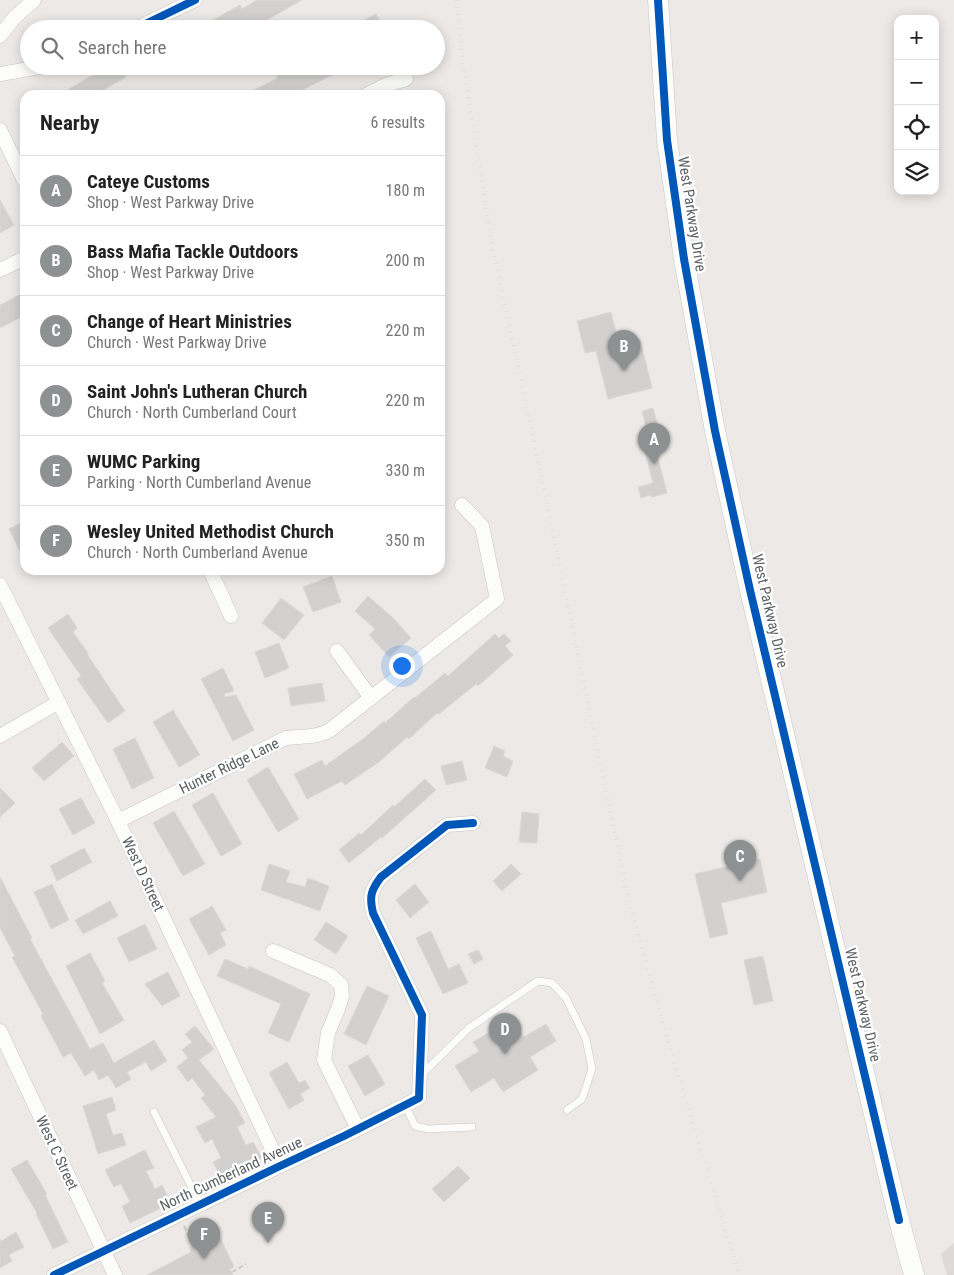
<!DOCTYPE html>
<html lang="en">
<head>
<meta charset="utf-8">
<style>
  body { margin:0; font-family:"Roboto Condensed",sans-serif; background:#f2f2f2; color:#222 }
  .controls { position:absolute; right:15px; top:15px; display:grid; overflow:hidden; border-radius:10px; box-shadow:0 2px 12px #0003 }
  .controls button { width:45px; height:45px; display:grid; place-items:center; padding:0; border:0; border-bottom:1px solid #e0e0e0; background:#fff; color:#222; font:25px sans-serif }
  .you { position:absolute; left:401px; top:665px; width:18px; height:18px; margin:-12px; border:4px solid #fff; border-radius:50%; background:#1a73e8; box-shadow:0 0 0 8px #1a73e833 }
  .badge { display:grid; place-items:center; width:32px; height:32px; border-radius:50%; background:#8e9192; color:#fff; font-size:16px; font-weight:700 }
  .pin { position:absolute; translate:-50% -41px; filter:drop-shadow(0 1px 2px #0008) }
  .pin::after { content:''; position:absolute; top:26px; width:18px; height:15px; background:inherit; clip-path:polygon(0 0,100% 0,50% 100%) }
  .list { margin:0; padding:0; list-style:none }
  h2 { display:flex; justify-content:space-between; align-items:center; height:65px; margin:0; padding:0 20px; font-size:21px }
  h2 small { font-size:16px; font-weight:400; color:#767676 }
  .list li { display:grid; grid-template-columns:32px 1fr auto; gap:15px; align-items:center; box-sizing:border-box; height:70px; padding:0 20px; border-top:1px solid #e0e0e0 }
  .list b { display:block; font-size:19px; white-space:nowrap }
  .list p { margin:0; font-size:16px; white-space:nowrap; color:#767676 }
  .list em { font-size:16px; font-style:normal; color:#767676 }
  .icon { flex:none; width:28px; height:28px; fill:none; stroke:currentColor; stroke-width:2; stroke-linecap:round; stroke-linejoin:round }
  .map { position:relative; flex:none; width:954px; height:1275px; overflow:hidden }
  .search { position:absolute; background:#fff; box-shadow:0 2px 12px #0003; left:20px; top:20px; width:425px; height:55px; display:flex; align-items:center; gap:12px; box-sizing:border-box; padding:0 18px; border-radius:28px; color:#767676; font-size:19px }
  .panel { position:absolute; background:#fff; box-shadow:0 2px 12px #0003; left:20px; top:90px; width:425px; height:485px; border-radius:15px }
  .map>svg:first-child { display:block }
  .education { fill:#ded9d7 }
  .building { fill:#d3d0d0; stroke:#dbd8d6 }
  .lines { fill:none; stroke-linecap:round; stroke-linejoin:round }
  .lane-casing { stroke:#c8c7c7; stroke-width:8 }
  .street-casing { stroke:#c8c7c7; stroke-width:15 }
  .secondary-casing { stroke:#c8c7c7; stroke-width:21 }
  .path { stroke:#c8ccc8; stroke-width:2; stroke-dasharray:5 2.5; stroke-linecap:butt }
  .lane { stroke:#fcfcfb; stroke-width:7 }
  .street { stroke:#fcfcfb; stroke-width:14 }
  .secondary { stroke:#fcfcfb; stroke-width:20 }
  .rail { stroke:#e2e1e1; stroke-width:4; stroke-dasharray:1 6; stroke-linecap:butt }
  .cycleway-casing { stroke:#fff; stroke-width:11 }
  .cycleway { stroke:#0057b8; stroke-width:8 }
  .labels { text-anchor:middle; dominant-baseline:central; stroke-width:4.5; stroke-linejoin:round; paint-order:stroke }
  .street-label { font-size:15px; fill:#5c6264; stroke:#fff }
</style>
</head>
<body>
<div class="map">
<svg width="954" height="1275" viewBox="0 0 954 1275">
  <rect width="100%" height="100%" fill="#ece9e7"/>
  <polygon class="education" points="954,1243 954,1275 947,1275 941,1254"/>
  <g class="building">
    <polygon points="257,0 302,0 265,21 265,20 248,29 197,29 240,5 242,9"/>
    <polygon points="376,14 384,29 347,29"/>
    <polygon points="108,66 119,66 126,77 95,95 59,95"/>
    <polygon points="287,66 292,66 294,71 303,66 350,66 292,95 244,95 278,78 275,72"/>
    <polygon points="0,200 14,225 0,233"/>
    <polygon points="25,292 25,315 0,328 0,305"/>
    <polygon points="611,312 619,344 640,339 652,388 608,399 596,351 585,353 577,321"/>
    <polygon points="653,408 662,441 650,443 642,411"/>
    <polygon points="654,443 667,493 652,497 651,495 641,498 638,487 653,483 643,445"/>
    <polygon points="25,521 25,561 9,529"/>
    <polygon points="332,576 341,602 313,612 303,587"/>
    <polygon points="368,596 392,617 411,638 389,657 369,635 375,629 355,611"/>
    <polygon points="281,598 304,615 284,640 262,623"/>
    <polygon points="68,614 77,628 73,632 88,653 87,654 125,711 108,723 77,679 81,676 48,628"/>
    <polygon points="495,634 499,638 504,634 511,641 505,646 513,655 478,686 476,684 439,714 437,713 409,739 407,737 379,762 345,785 342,781 307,799 294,774 322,760 325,766 363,739 384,721 385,723 414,697 415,698 445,673 448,676"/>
    <polygon points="279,643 289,668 265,678 255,652"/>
    <polygon points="223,668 234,691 224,694 225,697 236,695 254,730 233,741 201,679"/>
    <polygon points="322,683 325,701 291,706 288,688"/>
    <polygon points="173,710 200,755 179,767 153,722"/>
    <polygon points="135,738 154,778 132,789 113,749"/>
    <polygon points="62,742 74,756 44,781 32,768"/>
    <polygon points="494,746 505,751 503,756 513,761 507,777 485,768"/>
    <polygon points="462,761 467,780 446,785 441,766"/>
    <polygon points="268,767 299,819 278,832 247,780"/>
    <polygon points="425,779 436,790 382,838 381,837 349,863 339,850 359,833 361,835 393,805 394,807"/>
    <polygon points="0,788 15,803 0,817"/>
    <polygon points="213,793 242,844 221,856 192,805"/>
    <polygon points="81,798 95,823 73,835 59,809"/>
    <polygon points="174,811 205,864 183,876 153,823"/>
    <polygon points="522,812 539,814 537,843 519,842"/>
    <polygon points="84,848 92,862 57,881 50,866"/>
    <polygon points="760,859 767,892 721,903 728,934 710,938 695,874"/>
    <polygon points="269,864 290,871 286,882 305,887 308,878 329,886 320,911 261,890"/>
    <polygon points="511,864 521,874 502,891 493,881"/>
    <polygon points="0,877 32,938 30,939 90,1049 103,1043 114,1063 154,1040 167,1061 151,1071 146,1062 127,1072 131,1079 116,1088 108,1075 99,1080 94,1070 85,1076 71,1053 63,1057 41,1016 43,1014 12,957 15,956 0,928"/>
    <polygon points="52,884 69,920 51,929 34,892"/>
    <polygon points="415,884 429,902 410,918 396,900"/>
    <polygon points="110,901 118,916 83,934 75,920"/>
    <polygon points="212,906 226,930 220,933 226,945 209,955 189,919"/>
    <polygon points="326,922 348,936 336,954 314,940"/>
    <polygon points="145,924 157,949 129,962 117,938"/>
    <polygon points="431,931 448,969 459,964 468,983 443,994 416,938"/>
    <polygon points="478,950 483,959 474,964 468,954"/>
    <polygon points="90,953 105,981 102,983 124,1020 100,1034 66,966"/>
    <polygon points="763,956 773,1001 754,1005 744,960"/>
    <polygon points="225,959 248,969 249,966 310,994 289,1042 268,1033 281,1004 217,976"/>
    <polygon points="168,972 180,996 162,1006 145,984"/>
    <polygon points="367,986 389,996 366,1045 344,1034"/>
    <polygon points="513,1018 524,1037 546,1024 556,1041 530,1057 538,1070 503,1092 494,1078 471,1092 455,1066 479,1051 473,1042"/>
    <polygon points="195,1026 214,1049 199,1060 236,1106 245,1123 237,1127 246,1145 253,1142 262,1158 222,1179 213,1162 221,1158 212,1139 205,1143 196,1127 216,1117 201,1098 205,1095 192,1078 188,1082 177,1067 188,1058 182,1050 192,1042 185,1034"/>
    <polygon points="368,1055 385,1084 365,1096 348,1066"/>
    <polygon points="287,1062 299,1083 305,1080 310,1088 300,1094 304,1100 289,1109 269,1073"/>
    <polygon points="112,1097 116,1110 106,1114 113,1135 122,1133 126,1145 98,1154 83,1106"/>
    <polygon points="145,1150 154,1168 146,1171 155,1189 162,1185 171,1203 130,1223 122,1206 130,1202 121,1184 114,1187 105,1170"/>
    <polygon points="27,1160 47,1194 45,1195 68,1242 53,1249 36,1214 37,1213 11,1169"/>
    <polygon points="458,1166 470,1178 444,1202 432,1189"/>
    <polygon points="16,1232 24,1247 9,1255 12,1261 0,1268 0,1239 1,1241"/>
    <polygon points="218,1233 234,1267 230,1269 233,1275 147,1275 191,1252 190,1247"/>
  </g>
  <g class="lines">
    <defs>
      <g id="lane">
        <polyline points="420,1076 469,1028 538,981 552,983 566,998 586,1039 592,1069 582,1099 567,1110"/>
        <polyline points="405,1105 415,1126 428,1129 472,1127"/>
        <polyline points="154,1112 200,1204"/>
      </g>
      <g id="street">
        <polyline points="135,29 195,0"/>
        <polyline points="0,36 14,18 34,0"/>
        <polyline points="0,74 46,66"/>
        <polyline points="366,95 386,85 406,79"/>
        <polyline points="0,130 25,182"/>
        <polyline points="0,270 25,258"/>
        <polyline points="210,570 231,616"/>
        <polyline points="0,585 118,821 280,1166"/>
        <polyline points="337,651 371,698"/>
        <polyline points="0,736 59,702"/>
        <path d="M118,821L286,738C301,736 317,738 330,730L497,599L482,526L462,505"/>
        <polyline points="273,951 330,975 341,985 342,996 338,1009 328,1033 324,1060 358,1129"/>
        <polyline points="0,1031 115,1275"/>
        <path d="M54,1275L280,1166L344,1136L419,1098L422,1015L373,913C369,897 371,890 381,877L447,825L473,823"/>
      </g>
      <polyline id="secondary" points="658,0 667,140 684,259 715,431 750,590 899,1220 914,1275"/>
    </defs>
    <use href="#lane" class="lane-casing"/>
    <use href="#street" class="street-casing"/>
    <use href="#secondary" class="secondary-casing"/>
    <g class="path">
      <polyline points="184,1226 193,1246"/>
      <polyline points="232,1272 246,1264"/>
    </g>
    <use href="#lane" class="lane"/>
    <use href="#street" class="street"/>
    <use href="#secondary" class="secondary"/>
    <polyline class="rail" points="457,0 462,56 492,245 531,426 628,898 674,1061 739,1275"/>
    <defs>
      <g id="cycleway">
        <polyline points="658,0 667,140 684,259 715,431 750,590 899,1220"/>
        <polyline points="135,29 195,0"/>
        <path d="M54,1275L280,1166L344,1136L419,1098L422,1015L373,913C369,897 371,890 381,877L447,825L473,823"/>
      </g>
    </defs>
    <use href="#cycleway" class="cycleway-casing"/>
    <use href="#cycleway" class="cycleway"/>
  </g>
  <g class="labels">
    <g class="street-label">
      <text transform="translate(692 214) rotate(81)">West Parkway Drive</text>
      <text transform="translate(770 611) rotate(77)">West Parkway Drive</text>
      <text transform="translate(229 766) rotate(-26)">Hunter Ridge Lane</text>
      <text transform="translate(143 874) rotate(65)">West D Street</text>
      <text transform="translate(863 1005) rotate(77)">West Parkway Drive</text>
      <text transform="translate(57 1153) rotate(65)">West C Street</text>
      <text transform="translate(231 1174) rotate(-25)">North Cumberland Avenue</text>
    </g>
  </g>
</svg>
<div class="controls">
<button>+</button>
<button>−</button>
<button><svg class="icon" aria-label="locate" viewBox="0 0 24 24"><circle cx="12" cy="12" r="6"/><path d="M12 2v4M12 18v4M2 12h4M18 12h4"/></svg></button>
<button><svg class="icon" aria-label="layers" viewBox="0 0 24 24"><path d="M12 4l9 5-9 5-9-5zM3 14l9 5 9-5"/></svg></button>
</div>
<div class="you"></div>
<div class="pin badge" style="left:654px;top:464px">A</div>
<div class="pin badge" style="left:624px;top:371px">B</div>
<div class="pin badge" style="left:740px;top:881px">C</div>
<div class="pin badge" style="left:505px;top:1054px">D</div>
<div class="pin badge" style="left:268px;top:1243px">E</div>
<div class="pin badge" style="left:204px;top:1259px">F</div>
<div class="search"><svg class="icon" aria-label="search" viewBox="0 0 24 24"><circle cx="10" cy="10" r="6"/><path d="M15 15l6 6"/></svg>Search here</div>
<section class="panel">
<h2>Nearby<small>6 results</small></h2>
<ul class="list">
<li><span class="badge">A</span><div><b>Cateye Customs</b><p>Shop · West Parkway Drive</p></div><em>180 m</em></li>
<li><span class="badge">B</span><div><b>Bass Mafia Tackle Outdoors</b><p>Shop · West Parkway Drive</p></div><em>200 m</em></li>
<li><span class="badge">C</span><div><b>Change of Heart Ministries</b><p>Church · West Parkway Drive</p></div><em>220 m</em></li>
<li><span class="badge">D</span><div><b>Saint John's Lutheran Church</b><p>Church · North Cumberland Court</p></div><em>220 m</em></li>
<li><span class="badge">E</span><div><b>WUMC Parking</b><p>Parking · North Cumberland Avenue</p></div><em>330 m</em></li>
<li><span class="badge">F</span><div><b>Wesley United Methodist Church</b><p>Church · North Cumberland Avenue</p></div><em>350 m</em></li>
</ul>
</section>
</div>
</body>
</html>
